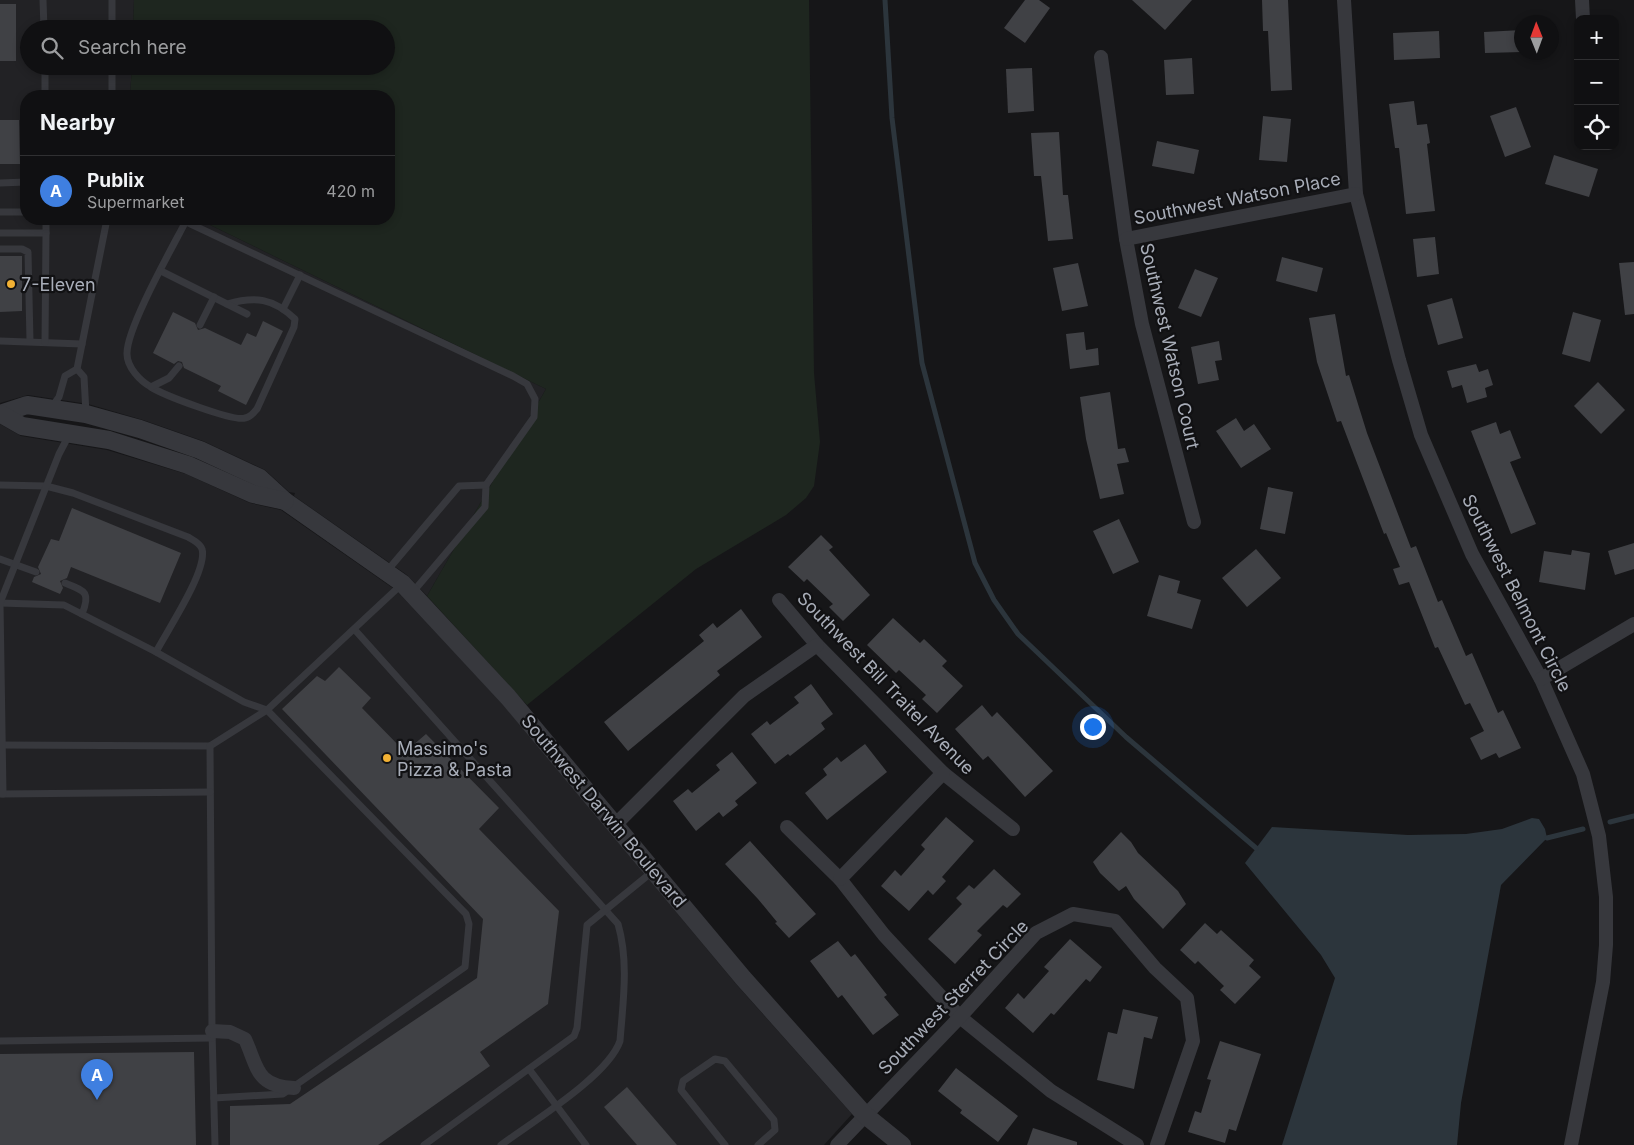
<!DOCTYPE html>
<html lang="en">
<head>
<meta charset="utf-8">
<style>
  body { margin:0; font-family:Inter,sans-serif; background:#19191b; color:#f1f3f6 }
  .controls { position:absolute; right:15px; top:15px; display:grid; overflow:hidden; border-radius:10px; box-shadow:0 2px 8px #0003 }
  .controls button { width:45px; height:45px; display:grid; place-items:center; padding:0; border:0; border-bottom:1px solid #303032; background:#101012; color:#f1f3f6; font:25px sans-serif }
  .compass { position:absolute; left:1514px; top:15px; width:45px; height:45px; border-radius:50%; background:#101012; box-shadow:0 2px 8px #0003; rotate:359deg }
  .you { position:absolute; left:1092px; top:726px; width:18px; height:18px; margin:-12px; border:4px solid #fff; border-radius:50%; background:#1a73e8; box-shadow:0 0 0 8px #1a73e833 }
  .badge { display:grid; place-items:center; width:32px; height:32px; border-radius:50%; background:#f2b134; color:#fff; font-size:16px; font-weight:700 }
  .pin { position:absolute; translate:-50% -41px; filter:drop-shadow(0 1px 2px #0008) }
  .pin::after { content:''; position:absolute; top:26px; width:18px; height:15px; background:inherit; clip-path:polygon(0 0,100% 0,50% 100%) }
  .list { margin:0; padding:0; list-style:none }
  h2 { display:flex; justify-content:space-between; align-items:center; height:65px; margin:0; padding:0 20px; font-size:21px }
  h2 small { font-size:16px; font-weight:400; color:#9c9d9f }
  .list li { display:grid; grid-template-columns:32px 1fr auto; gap:15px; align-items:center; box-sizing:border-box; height:70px; padding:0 20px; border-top:1px solid #303032 }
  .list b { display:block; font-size:19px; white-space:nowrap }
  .list p { margin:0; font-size:16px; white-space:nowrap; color:#9c9d9f }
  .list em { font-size:16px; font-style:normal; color:#9c9d9f }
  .icon { flex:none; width:28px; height:28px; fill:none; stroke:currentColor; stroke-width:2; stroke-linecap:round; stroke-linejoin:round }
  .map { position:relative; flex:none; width:1634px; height:1145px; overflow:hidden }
  .search { position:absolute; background:#101012; box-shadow:0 2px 8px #0003; left:20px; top:20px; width:375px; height:55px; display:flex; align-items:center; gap:12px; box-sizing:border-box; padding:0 18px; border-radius:28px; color:#9c9d9f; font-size:19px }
  .panel { position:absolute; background:#101012; box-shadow:0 2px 8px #0003; left:20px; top:90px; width:375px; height:135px; border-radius:20px }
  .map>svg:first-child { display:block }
  .built { fill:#222225 }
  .green { fill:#1e261f }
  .water { fill:#2c353c }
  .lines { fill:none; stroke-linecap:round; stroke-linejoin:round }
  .stream { stroke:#2c353c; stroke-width:5 }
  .building { fill:#404145 }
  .service { stroke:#37383d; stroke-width:7 }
  .minor { stroke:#37383d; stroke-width:14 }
  .tertiary { stroke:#37383d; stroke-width:18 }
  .poi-dot { fill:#f2b134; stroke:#111113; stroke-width:2 }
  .labels { text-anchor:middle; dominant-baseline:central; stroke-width:4.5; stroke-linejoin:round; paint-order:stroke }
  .street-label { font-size:18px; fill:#a8adb8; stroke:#111113 }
  .poi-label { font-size:18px; fill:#a8adb8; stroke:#111113; text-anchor:start }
</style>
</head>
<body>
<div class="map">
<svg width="1634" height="1145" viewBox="0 0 1634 1145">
  <rect width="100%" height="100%" fill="#161618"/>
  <g class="built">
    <polygon points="0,0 134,0 133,29 29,29 29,66 132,66 130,96 26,96 26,219 198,219 546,389 427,596 429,598 407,575 294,496 295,493 289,492 265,470 203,441 143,420 88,404 28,395 0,403"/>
    <polygon points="0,424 21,436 107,450 186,474 250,503 281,510 397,591 502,703 737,985 852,1114 824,1145 0,1145"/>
  </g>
  <polygon class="green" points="134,0 809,0 814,373 820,442 814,486 806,498 786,515 696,569 527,705 427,596 546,389 198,219 389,219 389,96 130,96 132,66 386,66 386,29 133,29"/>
  <polygon class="water" points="1532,818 1539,819 1545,829 1547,838 1501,885 1461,1103 1457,1145 1282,1145 1335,978 1321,955 1245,863 1272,827 1408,835 1466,834 1502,829"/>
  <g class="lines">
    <g class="stream">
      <polyline points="885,0 892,118 922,363 975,563 994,600 1018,634 1126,737 1256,848"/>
      <polyline points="1610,822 1634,816"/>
      <polyline points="1547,838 1583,829"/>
    </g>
  </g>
  <g class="building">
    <polygon points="1025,0 1039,0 1050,8 1025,43 1004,28"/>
    <polygon points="1132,0 1192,0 1165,30"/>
    <polygon points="1262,0 1288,0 1292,90 1271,91 1268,31 1263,31"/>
    <rect x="0" y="4" width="16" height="57"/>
    <polygon points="1522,30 1522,52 1485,53 1484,32"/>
    <polygon points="1439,31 1440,58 1394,60 1393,33"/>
    <polygon points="1192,58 1194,94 1166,95 1164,60"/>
    <polygon points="1032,68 1034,111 1008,113 1006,69"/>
    <polygon points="1414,101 1417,125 1427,124 1430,143 1427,144 1435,211 1406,214 1399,148 1395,148 1389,104"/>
    <polygon points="1516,107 1531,147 1505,157 1490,116"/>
    <polygon points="1263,116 1291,119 1287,162 1259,160"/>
    <polygon points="0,120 19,120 20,164 0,164"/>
    <polygon points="1059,132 1063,195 1068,195 1073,239 1048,241 1041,176 1034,176 1031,133"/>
    <polygon points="1157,141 1199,150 1194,174 1152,166"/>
    <polygon points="1554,155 1598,169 1589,197 1545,184"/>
    <polygon points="1435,237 1439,274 1417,277 1413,239"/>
    <polygon points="0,256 22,256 22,311 0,312"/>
    <polygon points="1282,257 1323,268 1317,292 1276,281"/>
    <polygon points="1634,262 1634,314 1625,315 1619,263"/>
    <polygon points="1078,263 1088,306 1062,311 1053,268"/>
    <polygon points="1195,269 1218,278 1201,317 1178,308"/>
    <polygon points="1452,298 1463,338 1438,345 1427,305"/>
    <polygon points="173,312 195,323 198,330 205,328 241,345 247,333 256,337 263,321 283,331 246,405 218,391 221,386 184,368 182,362 178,361 174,364 153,353"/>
    <polygon points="1573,312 1601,320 1590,362 1562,354"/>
    <polygon points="1335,314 1346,376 1349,375 1367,433 1411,548 1416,546 1438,602 1442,600 1466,656 1472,653 1498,713 1503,710 1521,748 1499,758 1496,753 1481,760 1470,738 1484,731 1470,703 1465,705 1438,647 1435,648 1409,582 1399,585 1393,569 1400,567 1386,533 1384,534 1341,421 1337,422 1317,362 1309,318"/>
    <polygon points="1084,332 1086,350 1098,348 1099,365 1070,369 1066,334"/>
    <polygon points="1219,341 1222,360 1215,361 1219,380 1198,384 1191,347"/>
    <polygon points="1476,364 1479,372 1488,369 1493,385 1485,388 1487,397 1467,403 1462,385 1452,388 1447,371"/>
    <polygon points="1598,382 1625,410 1601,434 1574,406"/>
    <polygon points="1110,392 1118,449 1125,448 1129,462 1117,464 1124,494 1100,499 1086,439 1080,397"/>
    <polygon points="1236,418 1244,431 1254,424 1271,449 1241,468 1216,431"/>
    <polygon points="1496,422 1500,434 1510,430 1521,458 1510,462 1536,524 1511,534 1471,431"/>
    <polygon points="1268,487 1293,492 1285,534 1260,529"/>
    <polygon points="72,508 181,553 160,603 71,567 67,578 60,581 63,588 60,594 32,582 34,577 41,574 38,567 51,539 59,541"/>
    <polygon points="1119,519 1139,562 1113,574 1093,531"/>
    <polygon points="821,535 833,547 829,550 870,595 843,621 829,607 833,604 807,579 804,582 788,567"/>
    <polygon points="1634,543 1634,569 1615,575 1608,551"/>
    <polygon points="1256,549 1281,578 1247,607 1222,578"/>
    <polygon points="1572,550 1590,553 1585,590 1539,582 1544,551 1571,555"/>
    <polygon points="1159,575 1180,581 1177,593 1201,600 1192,629 1147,616"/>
    <polygon points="741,609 762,637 717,671 720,675 628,751 604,722 704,641 699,635 713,623 717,628"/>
    <polygon points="893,618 920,643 924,639 947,661 942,666 963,686 937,713 922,699 926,695 899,670 896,673 867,645"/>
    <polygon points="339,667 371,698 362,708 405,752 426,734 499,808 479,829 559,911 548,1004 480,1052 490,1066 378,1145 230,1145 230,1106 290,1104 477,978 483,919 282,709 317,676 325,681"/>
    <polygon points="811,684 833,714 821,723 825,729 790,756 788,754 775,764 751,734 767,721 770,725 799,703 794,697"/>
    <polygon points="982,705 992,717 997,712 1053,771 1025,797 988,756 983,760 955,729"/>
    <polygon points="865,744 887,772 827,820 805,793 827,775 823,769 837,757 841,762"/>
    <polygon points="732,752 757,783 735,801 738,805 723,817 719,812 696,831 673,801 688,789 692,793 720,770 716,765"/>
    <polygon points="946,817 974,841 942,877 946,881 933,895 928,890 909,911 881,886 895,870 901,876 925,849 921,845"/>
    <polygon points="1121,832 1131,842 1138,853 1178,891 1186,904 1163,929 1134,899 1126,886 1119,891 1100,873 1093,862"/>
    <polygon points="750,841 816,914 789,938 775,923 777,922 758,899 725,864"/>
    <polygon points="994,869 1021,894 1007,908 1003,905 977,931 982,935 955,964 928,939 962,904 956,898 969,885 974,889"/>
    <polygon points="1205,923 1217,934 1221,930 1254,960 1249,966 1261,977 1235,1004 1220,990 1224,986 1198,961 1195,964 1180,950"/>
    <polygon points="1070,939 1102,967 1090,982 1086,979 1054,1015 1051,1013 1033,1033 1005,1008 1018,993 1024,999 1049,971 1044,967"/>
    <polygon points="838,941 851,957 855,954 887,995 884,997 899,1015 873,1035 842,995 838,998 810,961"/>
    <polygon points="1123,1009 1158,1017 1152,1039 1144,1037 1134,1089 1097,1080 1108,1032 1117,1034"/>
    <polygon points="1220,1041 1261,1054 1236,1131 1229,1129 1225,1143 1188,1132 1195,1111 1201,1113 1211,1080 1207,1079"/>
    <polygon points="194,1052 196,1145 0,1145 0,1054"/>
    <polygon points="956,1068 1018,1116 998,1142 960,1113 962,1110 938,1091"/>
    <polygon points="627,1087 677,1145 637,1145 604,1107"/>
    <polygon points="1033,1128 1077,1142 1077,1145 1027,1145"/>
  </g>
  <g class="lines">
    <g class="service">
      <polyline points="43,0 44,29"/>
      <polyline points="112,0 112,29"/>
      <polyline points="45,66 45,96"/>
      <polyline points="112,66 112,96"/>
      <polyline points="0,183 26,182"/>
      <polyline points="0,212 26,212"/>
      <polyline points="180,219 513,376 527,384 535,399 534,417 486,485 485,507 412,593"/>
      <path d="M186,221C172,248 126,329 127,354C127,367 140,381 151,387C163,395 234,422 245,418C251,417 253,413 257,409L294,327L295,319C273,298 255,296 227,304"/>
      <polyline points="0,233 46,233 46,219"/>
      <polyline points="0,249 22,249 28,252 30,341"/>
      <polyline points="161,271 247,314"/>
      <polyline points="283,309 300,275"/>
      <polyline points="200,325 214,297"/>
      <polyline points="0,341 82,344"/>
      <polyline points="45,342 46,233"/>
      <polyline points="77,369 84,377 86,413"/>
      <polyline points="151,387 169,378 179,366"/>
      <polyline points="51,408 59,397 65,376 77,369 107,219"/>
      <path d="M0,485L46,486L73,493L188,537C193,540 200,543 202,549C208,570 167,631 156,652"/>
      <polyline points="0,559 36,572"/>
      <polyline points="387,571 459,486 486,485"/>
      <path d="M65,583C85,591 91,592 82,614"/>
      <polyline points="0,603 64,605 156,652 244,702 267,710 466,914 469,924 465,967 283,1094 214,1098"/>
      <path d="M355,630L618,924C629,962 623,1002 620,1041C608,1076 532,1122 501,1145"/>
      <polyline points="0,745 210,746 267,710 402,584"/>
      <polyline points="210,746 212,1031 215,1145"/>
      <polyline points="0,794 210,792"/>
      <polyline points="3,794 0,603 59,454 69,435"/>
      <polyline points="0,1041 212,1038"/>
      <polyline points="529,1069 586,1145"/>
      <polyline points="424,1145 574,1036 577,1028 587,925 652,872"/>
      <polyline points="725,1145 681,1090 683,1081 715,1059 725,1061 774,1120 775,1130 758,1145"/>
    </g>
    <g class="minor">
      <polyline points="1344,0 1356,194 1399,360 1421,435 1472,554 1541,679 1583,774 1599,836 1606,897 1606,945 1603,982 1571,1145"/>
      <polyline points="1582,0 1583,19"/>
      <polyline points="1101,57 1126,239 1142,324 1194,522"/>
      <polyline points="1126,239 1356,194"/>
      <polyline points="779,600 817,645 943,773 1013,829"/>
      <polyline points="1541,679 1634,624"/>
      <polyline points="616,824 744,696 817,645"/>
      <polyline points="787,827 840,879 884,935 960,1017 1051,1091 1137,1145"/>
      <polyline points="840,879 943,773"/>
      <path d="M212,1031L230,1032L245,1039C258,1068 256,1086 294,1088"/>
      <polyline points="837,1145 960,1017 1036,933 1073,914 1115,921 1155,968 1187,998 1193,1041 1157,1145"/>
    </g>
    <g class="tertiary">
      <polyline points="0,414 27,405 86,414 140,429 200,450 260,478 285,501 402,583 508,697 743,978 865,1115 902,1145"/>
      <polyline points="1,414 22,426 109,440 188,465 253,494 285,501"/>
    </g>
  </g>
  <g class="poi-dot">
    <circle cx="11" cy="284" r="5"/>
    <circle cx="387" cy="758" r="5"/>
  </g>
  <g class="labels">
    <g class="street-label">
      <text transform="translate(1237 198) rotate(-11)">Southwest Watson Place</text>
      <text transform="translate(1170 346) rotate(77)">Southwest Watson Court</text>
      <text transform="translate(1517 593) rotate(63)">Southwest Belmont Circle</text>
      <text transform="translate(886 683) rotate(46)">Southwest Bill Traitel Avenue</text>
      <text transform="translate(604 811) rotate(50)">Southwest Darwin Boulevard</text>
      <text transform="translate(953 997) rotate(-46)">Southwest Sterret Circle</text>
    </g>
    <g class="poi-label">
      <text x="21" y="284">7-Eleven</text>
      <text x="397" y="748">Massimo's<tspan x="397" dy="21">Pizza &amp; Pasta</tspan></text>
    </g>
  </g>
</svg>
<div class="controls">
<button>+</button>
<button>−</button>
<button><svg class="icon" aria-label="locate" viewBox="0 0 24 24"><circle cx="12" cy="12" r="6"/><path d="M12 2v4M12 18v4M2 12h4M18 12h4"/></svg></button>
</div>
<svg class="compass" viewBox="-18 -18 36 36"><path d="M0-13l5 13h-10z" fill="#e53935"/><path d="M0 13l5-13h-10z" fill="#9c9d9f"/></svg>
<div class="you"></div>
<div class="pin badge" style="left:97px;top:1100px;background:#3f7fe0">A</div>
<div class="search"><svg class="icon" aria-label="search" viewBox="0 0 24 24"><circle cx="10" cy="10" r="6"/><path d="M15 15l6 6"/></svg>Search here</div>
<section class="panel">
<h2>Nearby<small></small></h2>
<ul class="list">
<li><span class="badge" style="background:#3f7fe0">A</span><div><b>Publix</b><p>Supermarket</p></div><em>420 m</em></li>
</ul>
</section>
</div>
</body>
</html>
